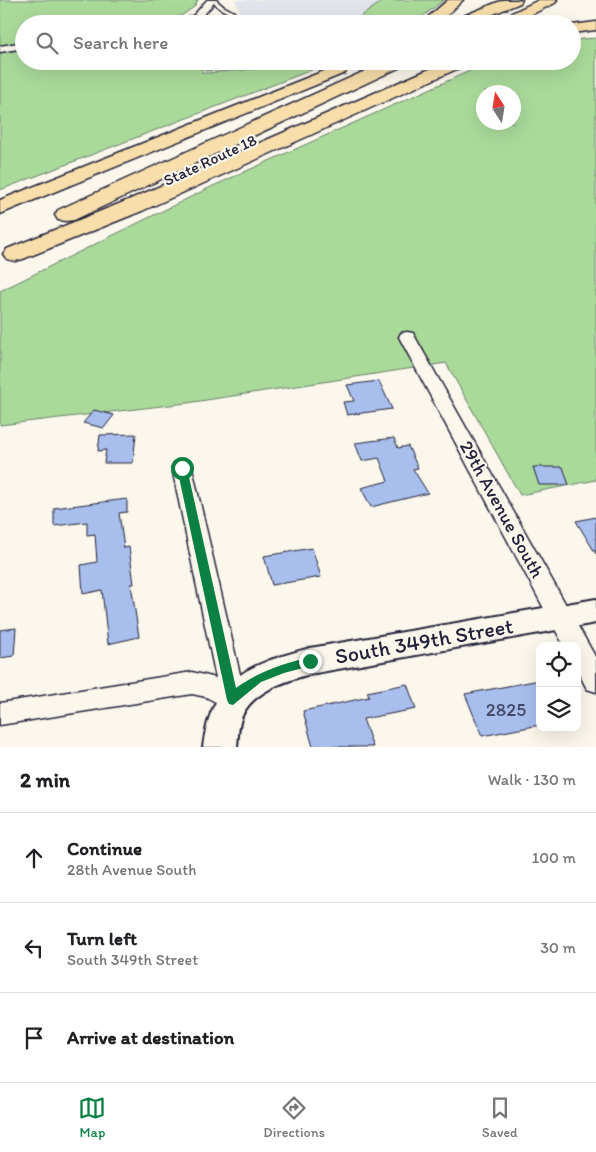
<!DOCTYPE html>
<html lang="en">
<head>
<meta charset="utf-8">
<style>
  body { margin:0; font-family:Itim,sans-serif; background:#f2f2f2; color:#202124 }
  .controls { position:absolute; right:15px; bottom:15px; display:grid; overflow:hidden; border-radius:10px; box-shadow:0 5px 20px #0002 }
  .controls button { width:45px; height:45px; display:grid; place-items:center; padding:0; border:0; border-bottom:1px solid #e0e0e0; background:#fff; color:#202124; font:25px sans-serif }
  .compass { position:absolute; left:476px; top:85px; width:45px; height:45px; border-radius:50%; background:#fff; box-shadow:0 5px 20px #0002; rotate:348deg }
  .stop { position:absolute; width:15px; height:15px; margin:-11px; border:4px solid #0b8043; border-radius:50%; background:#fff }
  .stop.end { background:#0b8043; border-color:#fff; box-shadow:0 1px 5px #0008 }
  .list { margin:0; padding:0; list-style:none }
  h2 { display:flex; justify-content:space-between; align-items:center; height:65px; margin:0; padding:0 20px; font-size:21px }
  h2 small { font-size:16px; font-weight:400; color:#757577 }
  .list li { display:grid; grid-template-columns:32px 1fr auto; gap:15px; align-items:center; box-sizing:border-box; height:90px; padding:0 20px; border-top:1px solid #e0e0e0 }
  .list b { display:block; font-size:19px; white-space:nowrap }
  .list p { margin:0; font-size:16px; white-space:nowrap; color:#757577 }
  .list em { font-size:16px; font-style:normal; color:#757577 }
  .icon { flex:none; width:28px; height:28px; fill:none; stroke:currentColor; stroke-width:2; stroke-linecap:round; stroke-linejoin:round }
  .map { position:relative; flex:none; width:596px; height:747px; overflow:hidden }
  .search { position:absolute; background:#fff; box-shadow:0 5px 20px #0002; left:15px; right:15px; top:15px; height:55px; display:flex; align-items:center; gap:12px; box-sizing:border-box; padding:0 18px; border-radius:28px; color:#757577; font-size:19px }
  .sheet { height:335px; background:#fff }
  nav { display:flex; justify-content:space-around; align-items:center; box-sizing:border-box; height:70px; border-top:1px solid #e0e0e0; background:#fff; font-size:14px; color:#757577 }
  nav a { display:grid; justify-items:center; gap:2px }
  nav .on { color:#0b8043 }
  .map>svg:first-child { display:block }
  .built { fill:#e2e6ec }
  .green { fill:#aada9a; stroke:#667e6a; fill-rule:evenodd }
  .building { fill:#a8beec; stroke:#22223b }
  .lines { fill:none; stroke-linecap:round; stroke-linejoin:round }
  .service-casing { stroke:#22223b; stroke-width:3 }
  .minor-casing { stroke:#22223b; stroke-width:3 }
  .tertiary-casing { stroke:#22223b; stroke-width:4 }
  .motorway-casing { stroke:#22223b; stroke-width:3 }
  .service { fill:#fbf7ec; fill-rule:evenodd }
  .minor { fill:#fbf7ec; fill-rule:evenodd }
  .tertiary { fill:#fbf7ec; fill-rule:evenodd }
  .motorway { fill:#f8deab; fill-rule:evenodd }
  .route { fill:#0b8043 }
  .labels { text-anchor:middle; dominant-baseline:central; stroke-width:4.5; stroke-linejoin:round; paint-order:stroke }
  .far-street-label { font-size:16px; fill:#22223b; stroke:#fbf7ec }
  .street-label { font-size:19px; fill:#22223b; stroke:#fbf7ec }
  .near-number-label { font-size:19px; fill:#444967 }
  .near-street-label { font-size:22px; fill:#22223b; stroke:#fbf7ec }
</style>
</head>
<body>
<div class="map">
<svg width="596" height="747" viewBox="0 0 596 747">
  <rect width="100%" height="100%" fill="#fbf7ec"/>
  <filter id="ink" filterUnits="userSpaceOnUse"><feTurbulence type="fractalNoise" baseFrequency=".02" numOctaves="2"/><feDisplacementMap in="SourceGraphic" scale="10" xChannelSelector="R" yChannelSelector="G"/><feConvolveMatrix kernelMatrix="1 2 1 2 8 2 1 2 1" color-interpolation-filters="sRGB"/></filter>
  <g filter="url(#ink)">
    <polygon class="built" points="235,0 384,0 350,24 245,24"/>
    <g class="green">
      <polygon points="0,0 198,0 194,7 181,16 156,24 24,24 24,42 0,46"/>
      <polygon points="384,0 444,0 413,24 350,24"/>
      <polygon points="214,14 225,16 230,24 192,24"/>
      <path d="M596,38V480L520,495L446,363L187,403L0,425V291L213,186L492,61H572V40ZM484,92H514V122H484Z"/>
      <polygon points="24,49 24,61 199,61 203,73 208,73 298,65 314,61 335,61 0,190 0,53"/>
      <polygon points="201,61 237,61 240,69 205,71"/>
    </g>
    <g class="building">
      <polygon points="379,381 392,409 347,415 343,402 354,401 347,385"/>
      <polygon points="94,410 114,415 104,428 83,423"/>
      <polygon points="136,434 133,463 104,463 106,450 98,451 100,435"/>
      <polygon points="394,438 398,448 408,446 418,468 413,469 428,493 371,507 361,488 388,481 379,458 362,461 355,443"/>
      <polygon points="533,467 563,467 569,485 539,485"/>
      <polygon points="127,499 127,512 119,513 124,548 129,547 134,584 131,584 139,637 108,644 102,590 83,594 81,565 97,562 95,534 87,535 87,522 54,526 54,508"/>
      <polygon points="596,517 596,554 576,521"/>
      <polygon points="312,548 321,577 272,585 264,556"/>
      <polygon points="16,628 14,656 0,658 0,630"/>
      <polygon points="540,680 540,725 482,736 465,694"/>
      <polygon points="407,684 416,709 363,719 373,747 313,747 303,711 369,697 367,692"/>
    </g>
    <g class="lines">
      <defs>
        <polygon id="service" points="212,0 216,0 223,6 234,12 238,24 234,24 230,14 219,8"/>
        <g id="minor">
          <path d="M207,0H216C203,17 197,24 175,24L194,15Z"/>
          <polygon points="24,42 24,48 0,52 0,46"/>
          <polygon points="407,332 413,333 415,337 596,658 596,692 587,689 577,670 577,646 564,646 399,337 401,333"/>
          <polygon points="182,461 189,463 192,468 246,700 242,708 233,711 206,697 192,694 0,725 0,703 192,672 216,678 172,468 175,463"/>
        </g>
        <path id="tertiary" d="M596,599V623L310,674C286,681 253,691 242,716C238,726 238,737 237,747H203C212,677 248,665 310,648Z"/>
        <g id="motorway">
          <polygon points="448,0 463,0 438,24 420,24"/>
          <polygon points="503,0 522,0 520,3 469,24 449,24 451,21"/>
          <polygon points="539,0 557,0 555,3 512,24 493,24 495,21"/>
          <polygon points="596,22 596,30 572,33 572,25"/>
          <polygon points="387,61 409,61 407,64 74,220 66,221 58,220 55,215 58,210"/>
          <polygon points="448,61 470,61 468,64 142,211 23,259 15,261 7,259 3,254 7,249 126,201"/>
          <polygon points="339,65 345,67 347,70 345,73 0,214 0,200"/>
        </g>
      </defs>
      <use href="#service" class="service-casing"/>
      <use href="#minor" class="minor-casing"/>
      <use href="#tertiary" class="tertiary-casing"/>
      <use href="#motorway" class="motorway-casing"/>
      <use href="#service" class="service"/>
      <use href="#minor" class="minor"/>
      <use href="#tertiary" class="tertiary"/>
      <use href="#motorway" class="motorway"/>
    </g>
  </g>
  <path class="route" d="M182,465L187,468L236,688C259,671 283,664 310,657L314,658L316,661L314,665L284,673L261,682L233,705L229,704L227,700L177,468Z"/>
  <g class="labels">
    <g class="far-street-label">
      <text transform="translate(210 160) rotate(-25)">State Route 18</text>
    </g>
    <g class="street-label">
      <text transform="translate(502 509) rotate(61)">29th Avenue South</text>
    </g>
    <g class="near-number-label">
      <text x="506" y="709">2825</text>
    </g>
    <g class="near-street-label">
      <text transform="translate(424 641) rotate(-10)">South 349th Street</text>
    </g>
  </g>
</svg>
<div class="controls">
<button><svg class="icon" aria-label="locate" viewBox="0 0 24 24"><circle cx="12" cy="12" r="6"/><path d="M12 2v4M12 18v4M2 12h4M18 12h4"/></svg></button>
<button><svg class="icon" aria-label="layers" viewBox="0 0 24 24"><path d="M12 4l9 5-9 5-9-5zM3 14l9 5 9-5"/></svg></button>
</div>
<svg class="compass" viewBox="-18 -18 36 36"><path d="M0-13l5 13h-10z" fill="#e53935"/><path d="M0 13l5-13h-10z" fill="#757577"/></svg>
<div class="stop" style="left:182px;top:468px"></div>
<div class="stop end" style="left:310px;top:661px"></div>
<div class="search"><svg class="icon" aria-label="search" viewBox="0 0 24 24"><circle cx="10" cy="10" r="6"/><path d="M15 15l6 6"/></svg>Search here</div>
</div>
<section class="sheet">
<h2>2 min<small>Walk · 130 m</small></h2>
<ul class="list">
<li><svg class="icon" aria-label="ahead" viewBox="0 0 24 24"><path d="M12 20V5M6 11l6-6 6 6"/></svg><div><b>Continue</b><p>28th Avenue South</p></div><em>100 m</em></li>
<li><svg class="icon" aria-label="left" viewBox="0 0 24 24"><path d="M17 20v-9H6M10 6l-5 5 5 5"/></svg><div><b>Turn left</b><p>South 349th Street</p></div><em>30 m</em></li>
<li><svg class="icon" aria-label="arrive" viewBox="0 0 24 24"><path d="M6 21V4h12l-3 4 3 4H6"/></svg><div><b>Arrive at destination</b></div></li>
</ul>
</section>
<nav>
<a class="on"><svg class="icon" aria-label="map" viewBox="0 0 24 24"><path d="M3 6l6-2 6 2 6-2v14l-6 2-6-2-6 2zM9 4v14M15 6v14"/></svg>Map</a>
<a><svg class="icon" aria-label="directions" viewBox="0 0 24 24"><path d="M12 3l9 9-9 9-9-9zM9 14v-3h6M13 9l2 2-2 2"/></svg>Directions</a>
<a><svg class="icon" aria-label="saved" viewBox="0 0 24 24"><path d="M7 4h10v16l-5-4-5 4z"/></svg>Saved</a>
</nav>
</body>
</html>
